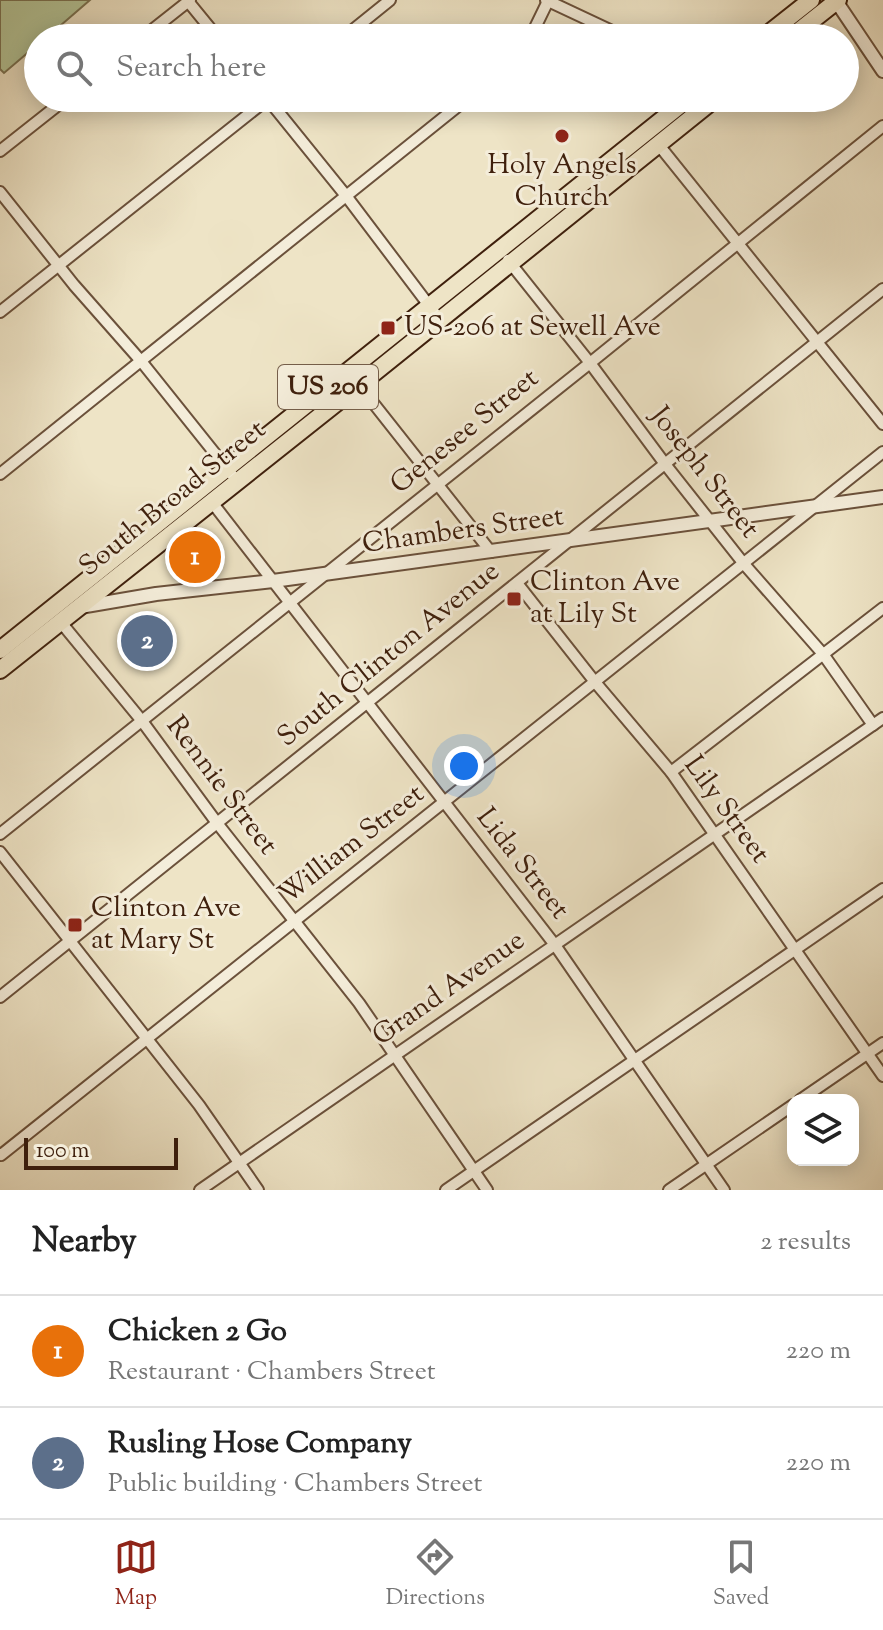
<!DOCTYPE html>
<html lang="en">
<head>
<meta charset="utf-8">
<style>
  body { margin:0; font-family:"Sorts Mill Goudy",serif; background:#f6f6f6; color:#222 }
  .controls { position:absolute; right:24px; bottom:24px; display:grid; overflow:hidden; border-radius:16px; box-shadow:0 4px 20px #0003 }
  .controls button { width:72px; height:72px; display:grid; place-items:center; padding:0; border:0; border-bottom:2px solid #e0e0e0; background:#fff; color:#222; font:40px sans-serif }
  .scale { position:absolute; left:24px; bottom:20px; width:154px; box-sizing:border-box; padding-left:8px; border:4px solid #3f200d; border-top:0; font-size:22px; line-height:28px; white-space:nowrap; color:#3f200d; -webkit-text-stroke:6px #f4edda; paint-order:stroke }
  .you { position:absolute; left:464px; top:766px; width:28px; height:28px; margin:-20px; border:6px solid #fff; border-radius:50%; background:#1a73e8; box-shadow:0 0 0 12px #1a73e833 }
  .badge { display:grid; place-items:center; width:52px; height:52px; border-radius:50%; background:#8f2418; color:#fff; font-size:26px; font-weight:700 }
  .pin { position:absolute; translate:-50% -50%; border:4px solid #fff; box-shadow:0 2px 8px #0006 }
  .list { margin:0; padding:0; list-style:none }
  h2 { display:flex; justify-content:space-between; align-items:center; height:104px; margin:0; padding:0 32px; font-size:34px }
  h2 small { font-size:26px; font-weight:400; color:#767676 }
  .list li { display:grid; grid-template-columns:52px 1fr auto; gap:24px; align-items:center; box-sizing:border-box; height:112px; padding:0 32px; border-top:2px solid #e0e0e0 }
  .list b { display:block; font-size:30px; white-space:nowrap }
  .list p { margin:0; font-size:26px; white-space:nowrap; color:#767676 }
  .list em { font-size:26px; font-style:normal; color:#767676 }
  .icon { flex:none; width:44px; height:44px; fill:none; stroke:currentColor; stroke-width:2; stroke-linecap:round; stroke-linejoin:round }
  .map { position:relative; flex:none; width:883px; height:1190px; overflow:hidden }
  .search { position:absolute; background:#fff; box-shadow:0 4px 20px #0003; left:24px; right:24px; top:24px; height:88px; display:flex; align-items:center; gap:20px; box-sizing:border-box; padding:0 28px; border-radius:44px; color:#767676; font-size:30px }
  .sheet { height:328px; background:#fff }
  nav { display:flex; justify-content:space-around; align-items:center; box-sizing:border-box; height:112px; border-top:2px solid #e0e0e0; background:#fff; font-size:22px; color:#767676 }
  nav a { display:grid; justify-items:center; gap:4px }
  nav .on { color:#8f2418 }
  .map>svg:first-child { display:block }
  .green { fill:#b4c598; stroke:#7a7252; stroke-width:2 }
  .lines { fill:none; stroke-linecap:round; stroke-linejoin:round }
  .minor-casing { stroke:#6b513b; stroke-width:14 }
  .tertiary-casing { stroke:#6b513b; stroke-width:16 }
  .primary-casing { stroke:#3f200d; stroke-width:20 }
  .minor { stroke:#f4edda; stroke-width:10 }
  .tertiary { stroke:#f4edda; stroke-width:12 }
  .primary { stroke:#eee4c6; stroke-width:16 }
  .poi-dot { fill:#8f2418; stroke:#f4edda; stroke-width:3 }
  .labels { text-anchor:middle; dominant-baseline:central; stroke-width:6; stroke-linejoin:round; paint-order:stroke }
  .shield { fill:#f4edda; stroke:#755e4a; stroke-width:2 }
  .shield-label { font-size:26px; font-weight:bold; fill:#3f200d }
  .poi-label { font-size:28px; fill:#3f200d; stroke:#f4edda; text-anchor:start }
  .street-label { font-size:28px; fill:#3f200d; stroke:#f4edda }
</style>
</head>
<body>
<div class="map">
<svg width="883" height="1190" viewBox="0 0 883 1190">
  <rect width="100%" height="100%" fill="#eee4c6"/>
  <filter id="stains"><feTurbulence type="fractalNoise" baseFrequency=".0025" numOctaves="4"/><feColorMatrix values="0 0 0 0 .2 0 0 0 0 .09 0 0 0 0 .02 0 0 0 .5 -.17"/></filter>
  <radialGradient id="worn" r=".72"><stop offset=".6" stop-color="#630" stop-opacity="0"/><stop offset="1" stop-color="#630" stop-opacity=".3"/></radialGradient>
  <polygon class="green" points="0,0 90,0 46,38 38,38 38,44 4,73 0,69"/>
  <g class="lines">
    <defs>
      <g id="minor">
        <polyline points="187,0 218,38"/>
        <polyline points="546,0 627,38"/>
        <polyline points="142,38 190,0"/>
        <polyline points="343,38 390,0"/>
        <polyline points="530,38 548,1"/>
        <polyline points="267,98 347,197 440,320"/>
        <polyline points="658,144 883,424"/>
        <polyline points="0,151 67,98"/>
        <polyline points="0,192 74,285 141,361 237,481"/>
        <polyline points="508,260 590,363 665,464 744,564 823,654 873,725"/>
        <polyline points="0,312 269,98"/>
        <polyline points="359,385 491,552"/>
        <polyline points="0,474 468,98"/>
        <polyline points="211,501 555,945 724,1190"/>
        <polyline points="517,583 595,682 671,772 883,1076"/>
        <polyline points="59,620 142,721 217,823 359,1003 487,1190"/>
        <polyline points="671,772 883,608"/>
        <polyline points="0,834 590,363 883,126"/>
        <polyline points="0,852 199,1105 258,1190"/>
        <polyline points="0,997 883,289"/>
        <polyline points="800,1100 883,1043"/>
        <polyline points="0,1154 1,1155 883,452"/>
        <polyline points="200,1190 883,718"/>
        <polyline points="446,1190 883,889"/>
        <polyline points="669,1190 793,1105"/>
      </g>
      <g id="tertiary">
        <polyline points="836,1 883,71"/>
        <polyline points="80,607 156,594 273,581 883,497"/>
      </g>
      <g id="primary">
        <polyline points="763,38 811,0"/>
        <polyline points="790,38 838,0"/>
        <polyline points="0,650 689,98"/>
        <polyline points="0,670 359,385 716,98"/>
      </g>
    </defs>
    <use href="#minor" class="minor-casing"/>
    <use href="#tertiary" class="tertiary-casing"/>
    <use href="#primary" class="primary-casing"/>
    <use href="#minor" class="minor"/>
    <use href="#tertiary" class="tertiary"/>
    <use href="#primary" class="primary"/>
  </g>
  <g class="poi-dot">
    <circle cx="562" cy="136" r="8"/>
    <rect x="380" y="320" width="16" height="16" rx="4"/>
    <rect x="506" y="591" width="16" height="16" rx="4"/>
    <rect x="67" y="917" width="16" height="16" rx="4"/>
  </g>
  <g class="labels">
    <rect class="shield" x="278" y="365" width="100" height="44" rx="6"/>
    <g class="shield-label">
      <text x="328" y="387">US 206</text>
    </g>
    <g class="poi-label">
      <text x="562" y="166" text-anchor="middle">Holy Angels<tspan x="562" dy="32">Church</tspan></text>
      <text x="404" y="328">US-206 at Sewell Ave</text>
      <text x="530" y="583">Clinton Ave<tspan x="530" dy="32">at Lily St</tspan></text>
      <text x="91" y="909">Clinton Ave<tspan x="91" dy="32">at Mary St</tspan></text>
    </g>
    <g class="street-label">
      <text transform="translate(465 432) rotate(-39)">Genesee Street</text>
      <text transform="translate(704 473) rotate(52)">Joseph Street</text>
      <text transform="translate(173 499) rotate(-39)">South Broad Street</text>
      <text transform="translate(463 531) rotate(-8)">Chambers Street</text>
      <text transform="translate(389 655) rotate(-39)">South Clinton Avenue</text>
      <text transform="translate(221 786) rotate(53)">Rennie Street</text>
      <text transform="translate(726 810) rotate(54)">Lily Street</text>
      <text transform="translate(352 845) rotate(-38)">William Street</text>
      <text transform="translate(522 864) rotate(52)">Lida Street</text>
      <text transform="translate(449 989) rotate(-35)">Grand Avenue</text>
    </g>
  </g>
  <rect width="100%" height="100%" filter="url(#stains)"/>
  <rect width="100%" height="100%" fill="url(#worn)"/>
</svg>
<div class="controls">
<button><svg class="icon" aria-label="layers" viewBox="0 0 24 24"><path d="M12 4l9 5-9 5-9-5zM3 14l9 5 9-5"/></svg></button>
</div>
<div class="scale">100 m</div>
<div class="you"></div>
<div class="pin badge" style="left:195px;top:557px;background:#e8710a">1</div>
<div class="pin badge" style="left:147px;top:641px;background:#5c6f8a">2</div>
<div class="search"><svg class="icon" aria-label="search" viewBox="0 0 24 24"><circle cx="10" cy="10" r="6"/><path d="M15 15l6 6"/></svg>Search here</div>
</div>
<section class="sheet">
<h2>Nearby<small>2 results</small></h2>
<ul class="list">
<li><span class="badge" style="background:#e8710a">1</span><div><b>Chicken 2 Go</b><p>Restaurant · Chambers Street</p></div><em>220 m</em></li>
<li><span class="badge" style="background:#5c6f8a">2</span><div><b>Rusling Hose Company</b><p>Public building · Chambers Street</p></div><em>220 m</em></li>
</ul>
</section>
<nav>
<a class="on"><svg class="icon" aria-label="map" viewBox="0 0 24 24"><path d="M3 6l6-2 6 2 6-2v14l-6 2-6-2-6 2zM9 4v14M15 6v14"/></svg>Map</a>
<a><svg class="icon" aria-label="directions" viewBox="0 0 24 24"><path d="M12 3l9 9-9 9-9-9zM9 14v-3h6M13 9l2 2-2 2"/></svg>Directions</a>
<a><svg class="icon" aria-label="saved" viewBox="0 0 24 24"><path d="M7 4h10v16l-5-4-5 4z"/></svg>Saved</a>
</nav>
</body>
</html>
